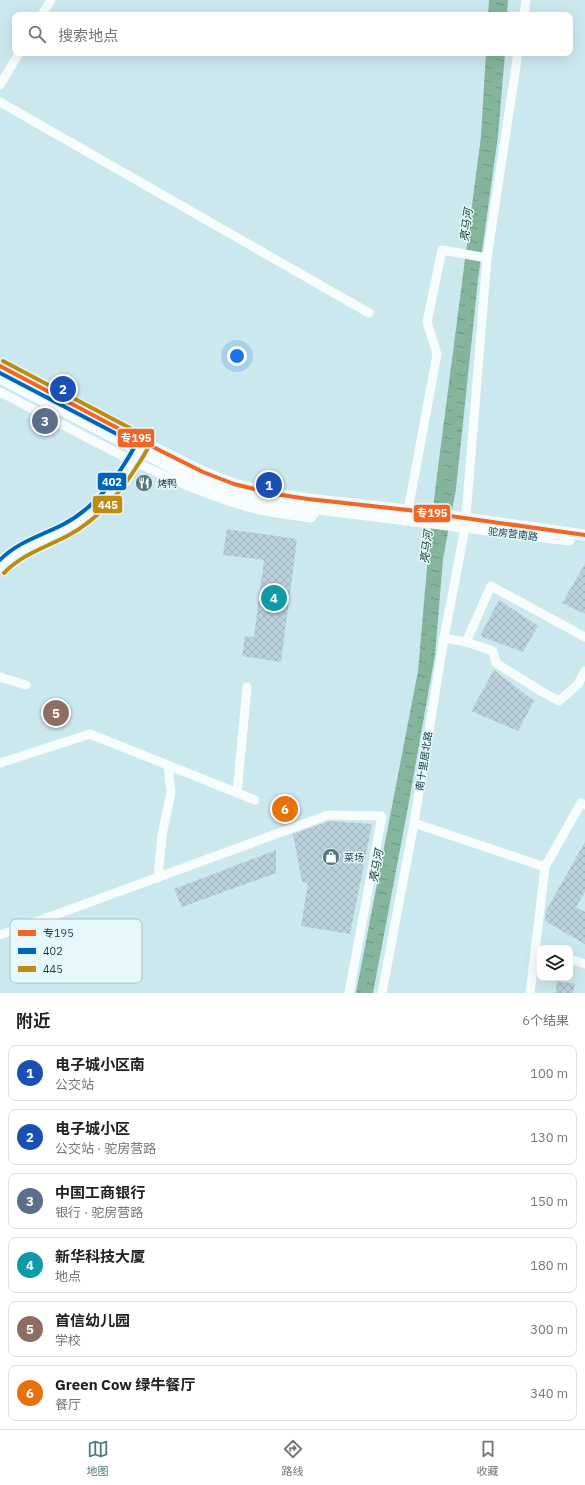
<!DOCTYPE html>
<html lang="zh">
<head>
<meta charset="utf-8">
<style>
  body { margin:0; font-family:"IBM Plex Sans","Noto Sans SC",sans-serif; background:#f6f6f6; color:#202124 }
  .controls { position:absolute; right:12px; bottom:12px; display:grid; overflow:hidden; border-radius:8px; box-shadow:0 4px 16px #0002 }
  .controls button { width:36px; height:36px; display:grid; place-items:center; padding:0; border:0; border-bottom:1px solid #e0e0e0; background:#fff; color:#202124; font:20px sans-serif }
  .you { position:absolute; left:237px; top:356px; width:14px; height:14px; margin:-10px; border:3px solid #fff; border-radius:50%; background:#1a73e8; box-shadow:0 0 0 6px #1a73e833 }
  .badge { display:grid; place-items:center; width:26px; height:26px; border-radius:50%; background:#547880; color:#fff; font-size:13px; font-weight:700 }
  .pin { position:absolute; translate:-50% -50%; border:2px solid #fff; box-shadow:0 1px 4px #0006 }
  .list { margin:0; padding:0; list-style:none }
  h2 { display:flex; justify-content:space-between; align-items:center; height:52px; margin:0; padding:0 16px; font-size:17px }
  h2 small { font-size:13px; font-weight:400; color:#757577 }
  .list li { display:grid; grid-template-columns:26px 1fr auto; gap:12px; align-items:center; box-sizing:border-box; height:56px; margin:0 8px 8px; padding:0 8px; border:1px solid #e0e0e0; border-radius:8px }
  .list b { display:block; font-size:15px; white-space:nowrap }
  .list p { margin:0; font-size:13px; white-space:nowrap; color:#757577 }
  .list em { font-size:13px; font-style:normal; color:#757577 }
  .icon { flex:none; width:22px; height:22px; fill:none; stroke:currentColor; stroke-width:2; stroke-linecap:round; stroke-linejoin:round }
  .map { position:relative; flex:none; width:585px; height:993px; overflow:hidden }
  .search { position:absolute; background:#fff; box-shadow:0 4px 16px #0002; left:12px; right:12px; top:12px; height:44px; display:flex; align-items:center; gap:10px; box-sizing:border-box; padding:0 14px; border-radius:8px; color:#757577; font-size:15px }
  .sheet { height:436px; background:#fff }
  nav { display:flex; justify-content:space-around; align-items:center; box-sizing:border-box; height:56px; border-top:1px solid #e0e0e0; background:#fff; font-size:11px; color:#757577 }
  nav a { display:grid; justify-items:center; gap:2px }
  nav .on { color:#547880 }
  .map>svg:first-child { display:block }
  .water { fill:url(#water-ripples) }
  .building { fill:url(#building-cross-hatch) }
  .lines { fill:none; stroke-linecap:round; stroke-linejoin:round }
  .minor { stroke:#f7fcfd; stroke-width:9 }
  .tertiary { stroke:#f7fcfd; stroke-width:11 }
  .bus-1-casing { stroke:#e7f8fc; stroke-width:7 }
  .bus-2-casing { stroke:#e7f8fc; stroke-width:7 }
  .bus-3-casing { stroke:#e7f8fc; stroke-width:7 }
  .bus-1 { stroke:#f26522; stroke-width:4 }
  .bus-2 { stroke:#0065bd; stroke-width:4 }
  .bus-3 { stroke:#be8c11; stroke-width:4 }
  .labels { text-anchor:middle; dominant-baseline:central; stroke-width:3; stroke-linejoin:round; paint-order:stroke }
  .poi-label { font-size:10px; fill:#143c45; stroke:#e7f8fc; text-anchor:start }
  .street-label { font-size:10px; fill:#143c45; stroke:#e7f8fc }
  .water-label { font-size:11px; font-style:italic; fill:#05361c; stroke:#e7f8fc }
  .key { fill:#e7f8fc; stroke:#a8c0c5; stroke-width:1 }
  .key-label { font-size:11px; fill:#143c45 }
  .line-badge { stroke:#e7f8fc; stroke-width:1.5 }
  .badge-label { font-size:11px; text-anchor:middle; font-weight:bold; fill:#fff }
</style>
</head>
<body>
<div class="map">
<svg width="585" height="993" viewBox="0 0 585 993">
  <defs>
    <pattern id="water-ripples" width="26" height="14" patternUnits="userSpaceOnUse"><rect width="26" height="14" fill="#84b59c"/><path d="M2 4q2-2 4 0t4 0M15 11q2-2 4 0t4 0" fill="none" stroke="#6b9481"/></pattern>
    <pattern id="building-cross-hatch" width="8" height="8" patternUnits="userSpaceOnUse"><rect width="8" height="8" fill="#bad1db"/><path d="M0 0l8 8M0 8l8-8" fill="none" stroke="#9fb4bd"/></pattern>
  </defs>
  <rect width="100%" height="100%" fill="#cce8ef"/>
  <g class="water">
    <polygon points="489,0 508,0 507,15 488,15"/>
    <polygon points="486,53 505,53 498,136 478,280 456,489 443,559 435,655 408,807 373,993 356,993 418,671 428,556 436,483 481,136"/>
  </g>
  <g class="building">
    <polygon points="227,529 297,539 281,662 242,656 245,636 254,637 264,560 223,555"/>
    <polygon points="585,564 585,614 562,603"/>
    <polygon points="499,600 538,626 523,652 480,636"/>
    <polygon points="494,670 534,701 518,731 471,711"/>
    <polygon points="329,821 372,824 350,934 301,926 308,883 302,882 293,834"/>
    <polygon points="585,842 585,892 576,907 585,912 585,944 545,921 546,911"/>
    <polygon points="276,850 276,873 182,907 174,889"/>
    <polygon points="557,981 575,984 573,993 556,993"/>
  </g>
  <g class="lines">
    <g class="minor">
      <polyline points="42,15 51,0"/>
      <polyline points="524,15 526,0"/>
      <polyline points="0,85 19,53"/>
      <polyline points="0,102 369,313"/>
      <path d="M0,392C80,433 162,482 248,507C269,513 291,515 311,518L318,509"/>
      <polyline points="407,516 437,354 427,322 442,250 487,258"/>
      <polyline points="0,569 10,559 84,519 99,504 116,484 136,456"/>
      <polyline points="444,638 466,642 491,586 585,637"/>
      <polyline points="466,642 493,651 496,663 544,693 559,701 578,684 585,671"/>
      <polyline points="0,677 26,685"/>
      <polyline points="0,763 90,734 255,800"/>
      <polyline points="237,793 247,687"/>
      <polyline points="414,823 545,867"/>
      <polyline points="158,878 162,835 171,793 168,765"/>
      <polyline points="0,935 328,815 382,816 349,993"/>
      <polyline points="570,959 585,964"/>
      <polyline points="382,993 414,823 444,638 465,528 487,258 518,53"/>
      <polyline points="530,993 545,867 581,803 585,805"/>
    </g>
    <g class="tertiary">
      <polyline points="0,366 161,451 203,472 234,484 275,494 308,499 408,510 585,535"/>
      <polyline points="0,378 196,480 231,493 277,504 569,540"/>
    </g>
    <defs>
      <polyline id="bus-1" points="0,366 161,451 203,472 234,484 275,494 308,499 408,510 585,535"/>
      <path id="bus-2" d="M0,373L136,444C119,476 96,507 64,524C43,535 17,542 0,560"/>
      <path id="bus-3" d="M3,361L147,437L150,442C148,450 143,457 139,463C121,492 99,519 69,535C47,547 22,554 4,573"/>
    </defs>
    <use href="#bus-1" class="bus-1-casing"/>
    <use href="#bus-2" class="bus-2-casing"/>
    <use href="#bus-3" class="bus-3-casing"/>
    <use href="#bus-1" class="bus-1"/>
    <use href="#bus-2" class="bus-2"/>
    <use href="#bus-3" class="bus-3"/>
  </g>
  <defs>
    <symbol id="restaurant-disc" viewBox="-11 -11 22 22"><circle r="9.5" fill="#547880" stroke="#e7f8fc"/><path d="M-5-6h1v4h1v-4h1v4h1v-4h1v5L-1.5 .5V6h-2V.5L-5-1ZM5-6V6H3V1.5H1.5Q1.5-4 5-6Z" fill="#fff"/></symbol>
    <symbol id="shop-disc" viewBox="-11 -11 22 22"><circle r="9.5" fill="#547880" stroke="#e7f8fc"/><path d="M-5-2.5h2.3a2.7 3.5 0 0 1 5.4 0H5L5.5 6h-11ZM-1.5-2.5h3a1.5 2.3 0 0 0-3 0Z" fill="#fff"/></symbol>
  </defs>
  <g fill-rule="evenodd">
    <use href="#restaurant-disc" x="134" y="473" width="20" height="20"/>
    <use href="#shop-disc" x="321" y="847" width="20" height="20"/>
  </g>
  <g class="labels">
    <g class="poi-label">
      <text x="157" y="483">烤鸭</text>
      <text x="344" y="857">菜场</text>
    </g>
    <g class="street-label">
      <text transform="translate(513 534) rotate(7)">驼房营南路</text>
      <text transform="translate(424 761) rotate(-81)">南十里居北路</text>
    </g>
    <g class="water-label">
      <text transform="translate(466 225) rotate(-82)">亮马河</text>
      <text transform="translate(426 547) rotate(-83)">亮马河</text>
      <text transform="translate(376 866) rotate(-79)">亮马河</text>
    </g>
  </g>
  <rect x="10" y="919" width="132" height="64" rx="6" class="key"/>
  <rect x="18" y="930" width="18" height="6" fill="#f26522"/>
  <rect x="18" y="948" width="18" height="6" fill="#0065bd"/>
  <rect x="18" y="966" width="18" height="6" fill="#be8c11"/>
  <g class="key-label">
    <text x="43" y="937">专195</text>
    <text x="43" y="955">402</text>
    <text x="43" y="973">445</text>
  </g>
  <g class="line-badge">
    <rect x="117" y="428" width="38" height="20" rx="4" fill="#f26522"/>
    <rect x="97" y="472" width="30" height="19" rx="4" fill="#0065bd"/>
    <rect x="92" y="495" width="31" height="19" rx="4" fill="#be8c11"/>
    <rect x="413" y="504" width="38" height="19" rx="4" fill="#f26522"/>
  </g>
  <g class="badge-label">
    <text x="136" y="442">专195</text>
    <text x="112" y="486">402</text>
    <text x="108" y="509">445</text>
    <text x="432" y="517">专195</text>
  </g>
</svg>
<div class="controls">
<button><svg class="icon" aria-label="layers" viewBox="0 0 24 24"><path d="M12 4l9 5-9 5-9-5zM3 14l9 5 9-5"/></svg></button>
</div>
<div class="you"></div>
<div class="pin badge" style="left:269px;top:485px;background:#1a4fb4">1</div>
<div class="pin badge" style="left:63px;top:389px;background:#1a4fb4">2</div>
<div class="pin badge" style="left:45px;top:421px;background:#5c6f8a">3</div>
<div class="pin badge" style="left:274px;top:598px;background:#0f9aa8">4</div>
<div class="pin badge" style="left:56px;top:713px;background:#8d6e63">5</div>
<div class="pin badge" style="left:285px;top:809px;background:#e8710a">6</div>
<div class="search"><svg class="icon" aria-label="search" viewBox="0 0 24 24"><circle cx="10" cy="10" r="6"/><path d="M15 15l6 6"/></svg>搜索地点</div>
</div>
<section class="sheet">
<h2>附近<small>6个结果</small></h2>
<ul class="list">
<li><span class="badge" style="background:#1a4fb4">1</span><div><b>电子城小区南</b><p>公交站</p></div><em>100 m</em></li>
<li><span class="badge" style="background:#1a4fb4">2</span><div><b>电子城小区</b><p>公交站 · 驼房营路</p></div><em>130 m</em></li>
<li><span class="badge" style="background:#5c6f8a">3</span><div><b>中国工商银行</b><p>银行 · 驼房营路</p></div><em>150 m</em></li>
<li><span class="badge" style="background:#0f9aa8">4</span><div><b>新华科技大厦</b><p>地点</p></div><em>180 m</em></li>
<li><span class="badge" style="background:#8d6e63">5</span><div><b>首信幼儿园</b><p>学校</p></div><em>300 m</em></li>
<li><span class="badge" style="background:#e8710a">6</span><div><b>Green Cow 绿牛餐厅</b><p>餐厅</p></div><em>340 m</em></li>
</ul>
</section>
<nav>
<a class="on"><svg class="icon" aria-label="map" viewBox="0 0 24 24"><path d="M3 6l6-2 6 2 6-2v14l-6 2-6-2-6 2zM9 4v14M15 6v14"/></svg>地图</a>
<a><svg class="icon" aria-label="directions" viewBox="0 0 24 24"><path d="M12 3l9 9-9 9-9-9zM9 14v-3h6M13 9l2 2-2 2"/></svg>路线</a>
<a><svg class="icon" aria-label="saved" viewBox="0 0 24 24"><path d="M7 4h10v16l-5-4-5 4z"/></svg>收藏</a>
</nav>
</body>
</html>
